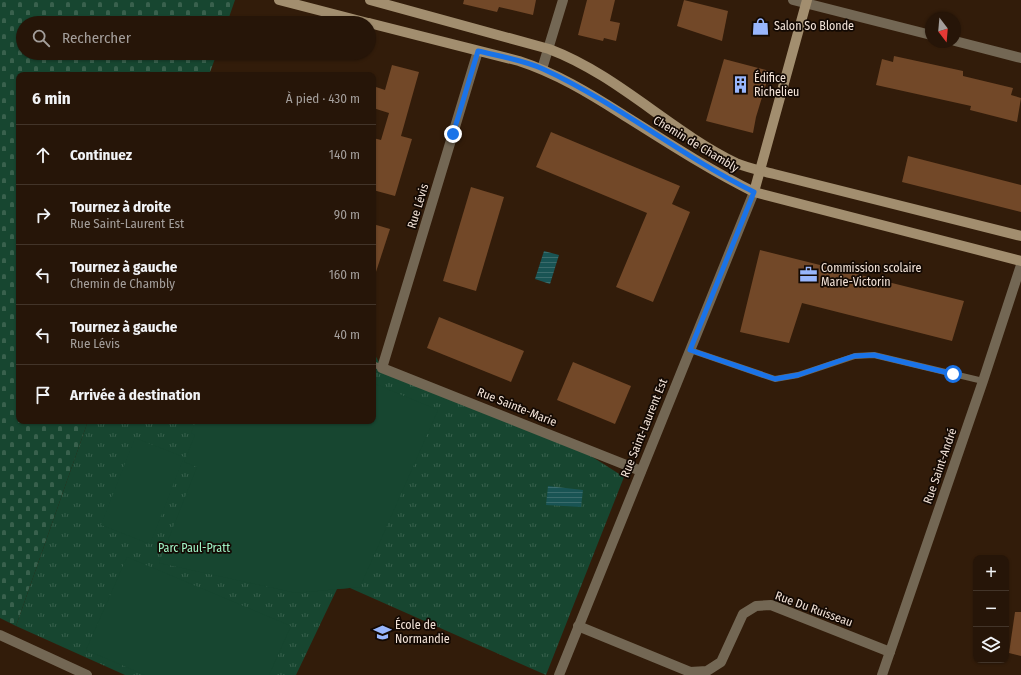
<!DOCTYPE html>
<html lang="fr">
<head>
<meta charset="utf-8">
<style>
  body { margin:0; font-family:"Fira Sans Condensed",sans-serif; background:#322216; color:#f1f3f6 }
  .controls { position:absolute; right:12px; bottom:12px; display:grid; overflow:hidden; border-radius:8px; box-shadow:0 1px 3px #0004 }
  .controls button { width:36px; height:36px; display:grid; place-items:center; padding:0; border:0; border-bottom:1px solid #423429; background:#261508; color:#f1f3f6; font:20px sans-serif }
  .compass { position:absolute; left:925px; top:12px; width:36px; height:36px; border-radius:50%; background:#261508; box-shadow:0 1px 3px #0004; rotate:164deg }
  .stop { position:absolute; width:12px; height:12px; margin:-9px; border:3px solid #1a73e8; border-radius:50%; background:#fff }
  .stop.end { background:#1a73e8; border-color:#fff; box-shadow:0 1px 4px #0008 }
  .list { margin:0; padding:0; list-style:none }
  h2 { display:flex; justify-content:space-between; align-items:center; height:52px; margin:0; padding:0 16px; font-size:17px }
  h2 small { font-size:13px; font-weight:400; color:#a49f9c }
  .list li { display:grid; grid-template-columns:26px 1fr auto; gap:12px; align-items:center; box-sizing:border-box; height:60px; padding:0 16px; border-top:1px solid #423429 }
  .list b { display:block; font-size:15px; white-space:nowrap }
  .list p { margin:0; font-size:13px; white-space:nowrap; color:#a49f9c }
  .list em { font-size:13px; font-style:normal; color:#a49f9c }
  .icon { flex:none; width:22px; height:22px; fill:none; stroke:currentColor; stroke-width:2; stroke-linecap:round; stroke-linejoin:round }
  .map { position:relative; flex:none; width:1021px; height:675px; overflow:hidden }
  .search { position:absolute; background:#261508; box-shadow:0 1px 3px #0004; left:16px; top:16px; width:360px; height:44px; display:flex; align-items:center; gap:10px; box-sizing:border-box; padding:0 14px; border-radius:22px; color:#a49f9c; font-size:15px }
  .panel { position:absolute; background:#261508; box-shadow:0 1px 3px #0004; left:16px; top:72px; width:360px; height:352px; border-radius:8px }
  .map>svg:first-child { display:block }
  .cemetery { fill:url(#cemetery-stones) }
  .park { fill:url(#park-tufts) }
  .pitch { fill:#174630 }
  .water { fill:url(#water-rules) }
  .building { fill:#724828 }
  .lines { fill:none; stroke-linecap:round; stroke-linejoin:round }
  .lane { stroke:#736754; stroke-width:6 }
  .street { stroke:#736754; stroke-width:10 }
  .secondary { stroke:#a28e6f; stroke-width:10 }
  .route { stroke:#1a73e8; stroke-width:5 }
  .labels { text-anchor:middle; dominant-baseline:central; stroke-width:3.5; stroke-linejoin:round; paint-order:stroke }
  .poi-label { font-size:12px; fill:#f3e3d8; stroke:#130903; text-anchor:start }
  .street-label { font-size:12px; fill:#f3e3d8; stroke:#130903 }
  .park-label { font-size:12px; fill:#a1f5c7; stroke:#130903 }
</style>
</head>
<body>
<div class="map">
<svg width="1021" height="675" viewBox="0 0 1021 675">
  <defs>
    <pattern id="cemetery-stones" width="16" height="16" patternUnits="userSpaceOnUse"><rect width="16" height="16" fill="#174630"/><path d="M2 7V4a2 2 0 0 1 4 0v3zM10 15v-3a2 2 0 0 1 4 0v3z" fill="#39614d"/></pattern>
    <pattern id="park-tufts" width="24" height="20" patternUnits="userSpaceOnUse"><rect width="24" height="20" fill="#174630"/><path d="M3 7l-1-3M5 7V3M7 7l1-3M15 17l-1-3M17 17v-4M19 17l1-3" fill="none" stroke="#39614d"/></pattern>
    <pattern id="water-rules" width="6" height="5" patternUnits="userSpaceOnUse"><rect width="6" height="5" fill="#195454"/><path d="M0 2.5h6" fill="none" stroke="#3b6c6c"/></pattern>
  </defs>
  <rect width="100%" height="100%" fill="#321c0a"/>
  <polygon class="cemetery" points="0,0 235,0 227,23 23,23 23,53 217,53 209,75 19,75 19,421 88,421 16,626 0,618"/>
  <polygon class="park" points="373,351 382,368 572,444 624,477 546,675 350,588 337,589 296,675 125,675 16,626 88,421 373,421"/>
  <g class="pitch">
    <polygon points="373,383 438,410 360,587 296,593 159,563 197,467 184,462 195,435 191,433 195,423 192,421 373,421"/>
    <polygon points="135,438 184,457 150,544 101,525"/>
    <polygon points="127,557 291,626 269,675 145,675 86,650"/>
  </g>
  <g class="water">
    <polygon points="544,251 559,255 550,284 535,279"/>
    <polygon points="548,486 583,490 581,507 546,505"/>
  </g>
  <g class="building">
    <polygon points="464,0 536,0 533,15 499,7 497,12 463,4"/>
    <polygon points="587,0 615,0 610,21 620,23 616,41 604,38 603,41 578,35"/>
    <polygon points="684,0 728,11 722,41 677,26"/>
    <polygon points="757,19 768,23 765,34 754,31"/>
    <polygon points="894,56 963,71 963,76 1013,88 1011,95 1021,98 1017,122 970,110 971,106 876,85 882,59 893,62"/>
    <polygon points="724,59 770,71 756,117 753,133 706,121"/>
    <polygon points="392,65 419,72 401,136 412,139 395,196 373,190 373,138 381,140 389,113 373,108 373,86 385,90"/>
    <polygon points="551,132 680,186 672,204 690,212 653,302 616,287 647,213 536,167"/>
    <polygon points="908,156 1021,185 1021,212 902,182"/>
    <polygon points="471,187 504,197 476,291 443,281"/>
    <polygon points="373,224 390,229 375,275 373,275"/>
    <polygon points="760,250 964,301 952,341 802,303 789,343 740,332"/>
    <polygon points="439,317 524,351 511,382 427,348"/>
    <polygon points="573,362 631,386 615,424 557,400"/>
    <polygon points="1015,612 1021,612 1021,656 1009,653"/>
  </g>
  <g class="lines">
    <g class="lane">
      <polyline points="690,350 775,379 798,375 855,356 874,355 983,381"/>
      <polyline points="373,364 382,368"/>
    </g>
    <g class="street">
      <polyline points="793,0 931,35"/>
      <polyline points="955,41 1021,58"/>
      <polyline points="478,51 382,368 641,471"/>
      <polyline points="542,69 563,0"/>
      <polyline points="578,626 690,672 707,671 721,662 743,614 756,606 771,605 890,652"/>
      <polyline points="0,635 87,675"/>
      <polyline points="559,675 754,192"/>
      <polyline points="882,675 983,381 1021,265"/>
    </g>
    <g class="secondary">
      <polyline points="279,0 368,23"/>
      <path d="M370,0L549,49C618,75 670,131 736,163C748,168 762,171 774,174L1021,236"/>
      <path d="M369,23L519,61C556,73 589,93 622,114C665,141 708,169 754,192L1021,261"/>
      <polyline points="754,192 807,0"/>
    </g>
  </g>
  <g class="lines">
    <path class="route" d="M453,134L478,51C499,56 523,60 543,69C617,103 681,156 754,192L690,350L775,379L798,375L854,356L874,355L953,374"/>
  </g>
  <defs>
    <symbol id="shop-bare" viewBox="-9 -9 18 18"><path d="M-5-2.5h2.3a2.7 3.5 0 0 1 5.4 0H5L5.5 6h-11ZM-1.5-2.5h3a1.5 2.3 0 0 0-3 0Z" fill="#98b6fd" stroke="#130903" stroke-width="2.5" paint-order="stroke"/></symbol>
    <symbol id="building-bare" viewBox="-9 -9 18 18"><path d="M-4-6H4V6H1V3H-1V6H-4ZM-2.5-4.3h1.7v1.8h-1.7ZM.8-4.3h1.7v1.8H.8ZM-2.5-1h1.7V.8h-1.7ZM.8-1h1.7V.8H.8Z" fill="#98b6fd" stroke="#130903" stroke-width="2.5" paint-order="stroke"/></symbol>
    <symbol id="office-bare" viewBox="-9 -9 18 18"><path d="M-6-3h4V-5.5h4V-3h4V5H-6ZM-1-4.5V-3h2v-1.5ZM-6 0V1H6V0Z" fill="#98b6fd" stroke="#130903" stroke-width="2.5" paint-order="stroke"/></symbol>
    <symbol id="school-bare" viewBox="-9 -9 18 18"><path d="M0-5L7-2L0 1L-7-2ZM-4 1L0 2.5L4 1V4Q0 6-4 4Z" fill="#98b6fd" stroke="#130903" stroke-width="2.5" paint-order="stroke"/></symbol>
  </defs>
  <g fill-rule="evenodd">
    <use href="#shop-bare" x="748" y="14" width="25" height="25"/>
    <use href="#building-bare" x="728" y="72" width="25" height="25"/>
    <use href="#office-bare" x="796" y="262" width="25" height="25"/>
    <use href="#school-bare" x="370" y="620" width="25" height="25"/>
  </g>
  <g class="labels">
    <g class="poi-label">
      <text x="774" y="26">Salon So Blonde</text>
      <text x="754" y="78">Édifice<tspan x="754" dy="14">Richelieu</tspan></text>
      <text x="821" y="268">Commission scolaire<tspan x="821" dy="14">Marie-Victorin</tspan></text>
      <text x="395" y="625">École de<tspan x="395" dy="14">Normandie</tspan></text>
    </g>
    <g class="street-label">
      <text transform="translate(696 144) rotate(31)">Chemin de Chambly</text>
      <text transform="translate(418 206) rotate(-73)">Rue Lévis</text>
      <text transform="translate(517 407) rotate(22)">Rue Sainte-Marie</text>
      <text transform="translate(644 428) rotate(-68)">Rue Saint-Laurent Est</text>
      <text transform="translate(940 466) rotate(-71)">Rue Saint-André</text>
      <text transform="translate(814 609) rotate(20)">Rue Du Ruisseau</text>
    </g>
    <g class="park-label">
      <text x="194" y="548">Parc Paul-Pratt</text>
    </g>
  </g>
</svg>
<div class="controls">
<button>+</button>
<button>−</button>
<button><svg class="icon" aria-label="layers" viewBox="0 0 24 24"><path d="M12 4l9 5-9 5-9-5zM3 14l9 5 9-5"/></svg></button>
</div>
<svg class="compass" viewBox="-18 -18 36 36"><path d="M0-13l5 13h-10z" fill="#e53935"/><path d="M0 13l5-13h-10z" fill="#a49f9c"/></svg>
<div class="stop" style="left:953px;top:374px"></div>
<div class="stop end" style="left:453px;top:134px"></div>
<div class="search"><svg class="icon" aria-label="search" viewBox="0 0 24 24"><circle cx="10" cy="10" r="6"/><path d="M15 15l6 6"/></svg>Rechercher</div>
<section class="panel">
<h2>6 min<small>À pied · 430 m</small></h2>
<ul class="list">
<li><svg class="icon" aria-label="ahead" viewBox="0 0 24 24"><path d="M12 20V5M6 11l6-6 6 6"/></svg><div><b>Continuez</b></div><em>140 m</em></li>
<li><svg class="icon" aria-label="right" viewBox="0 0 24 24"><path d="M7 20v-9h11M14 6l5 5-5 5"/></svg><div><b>Tournez à droite</b><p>Rue Saint-Laurent Est</p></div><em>90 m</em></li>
<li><svg class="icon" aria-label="left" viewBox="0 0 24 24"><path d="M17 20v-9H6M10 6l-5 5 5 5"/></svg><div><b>Tournez à gauche</b><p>Chemin de Chambly</p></div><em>160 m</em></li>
<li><svg class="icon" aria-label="left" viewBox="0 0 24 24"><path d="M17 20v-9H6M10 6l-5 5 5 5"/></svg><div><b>Tournez à gauche</b><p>Rue Lévis</p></div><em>40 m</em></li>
<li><svg class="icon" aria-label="arrive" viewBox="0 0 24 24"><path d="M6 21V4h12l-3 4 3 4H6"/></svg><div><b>Arrivée à destination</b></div></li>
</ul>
</section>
</div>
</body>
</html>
